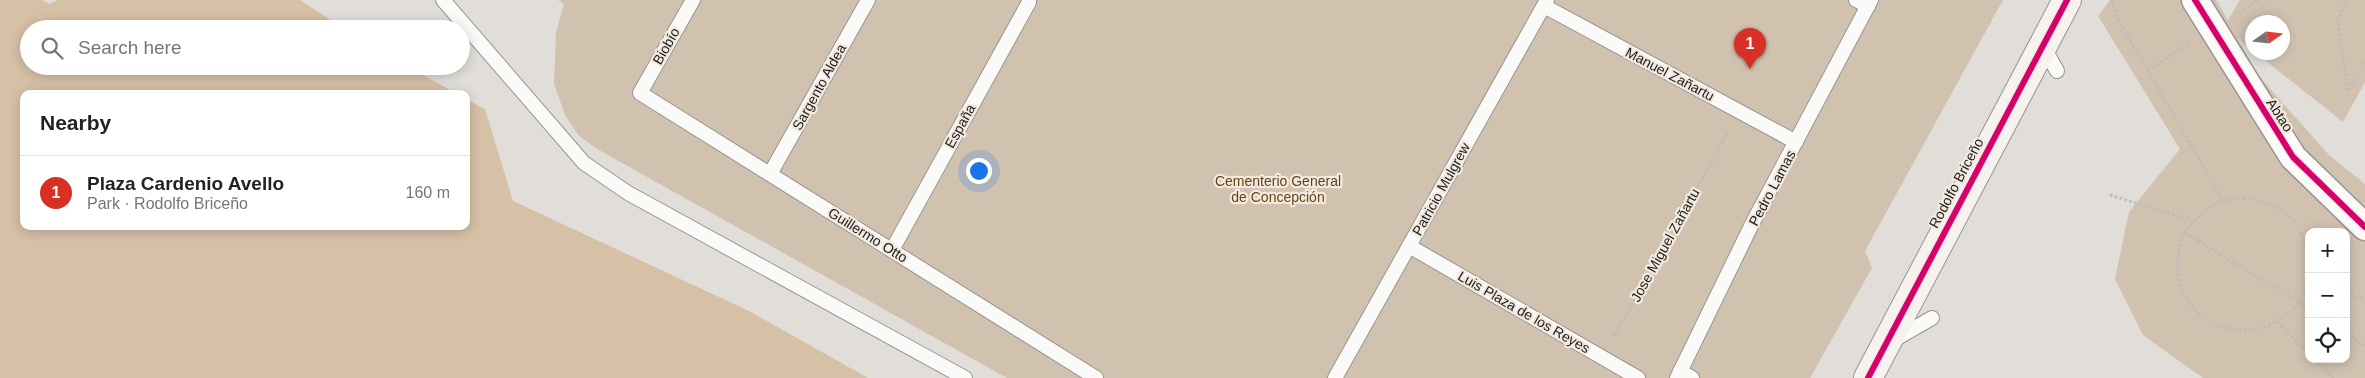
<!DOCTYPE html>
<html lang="en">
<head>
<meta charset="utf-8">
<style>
  body { margin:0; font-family:Helvetica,sans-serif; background:#f6f6f6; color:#222 }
  .controls { position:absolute; right:15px; bottom:15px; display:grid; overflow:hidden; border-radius:10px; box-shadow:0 2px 12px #0003 }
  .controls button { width:45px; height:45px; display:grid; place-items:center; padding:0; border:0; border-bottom:1px solid #e0e0e0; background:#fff; color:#222; font:25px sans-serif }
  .compass { position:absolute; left:2245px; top:15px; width:45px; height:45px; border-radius:50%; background:#fff; box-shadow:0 2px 12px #0003; rotate:76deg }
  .you { position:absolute; left:978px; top:170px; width:18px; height:18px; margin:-12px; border:4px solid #fff; border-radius:50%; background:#1a73e8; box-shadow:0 0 0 8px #1a73e833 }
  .badge { display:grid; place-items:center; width:32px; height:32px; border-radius:50%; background:#d93025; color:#fff; font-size:16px; font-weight:700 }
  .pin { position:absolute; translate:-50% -41px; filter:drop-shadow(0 1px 2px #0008) }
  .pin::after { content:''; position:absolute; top:26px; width:18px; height:15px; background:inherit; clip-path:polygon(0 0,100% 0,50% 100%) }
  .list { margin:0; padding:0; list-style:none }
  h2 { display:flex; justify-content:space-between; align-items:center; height:65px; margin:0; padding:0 20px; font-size:21px }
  h2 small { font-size:16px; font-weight:400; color:#767676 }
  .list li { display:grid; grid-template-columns:32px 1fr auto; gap:15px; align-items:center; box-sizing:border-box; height:75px; padding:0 20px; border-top:1px solid #e0e0e0 }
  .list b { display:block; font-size:19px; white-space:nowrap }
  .list p { margin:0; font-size:16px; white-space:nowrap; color:#767676 }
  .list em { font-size:16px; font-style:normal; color:#767676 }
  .icon { flex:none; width:28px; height:28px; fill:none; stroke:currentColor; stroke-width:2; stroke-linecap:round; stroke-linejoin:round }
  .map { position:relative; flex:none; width:2365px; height:378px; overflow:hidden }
  .search { position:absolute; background:#fff; box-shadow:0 2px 12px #0003; left:20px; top:20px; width:450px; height:55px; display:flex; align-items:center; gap:12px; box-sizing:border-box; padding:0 18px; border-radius:28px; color:#767676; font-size:19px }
  .panel { position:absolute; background:#fff; box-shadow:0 2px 12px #0003; left:20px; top:90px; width:450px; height:140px; border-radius:10px }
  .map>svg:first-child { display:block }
  .green { fill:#d1c2b0; fill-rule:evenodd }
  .forest { fill:#d6c0a6 }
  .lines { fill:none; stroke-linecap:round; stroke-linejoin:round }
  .lane-casing { stroke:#989592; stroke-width:16 }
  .street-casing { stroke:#989592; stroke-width:29 }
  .secondary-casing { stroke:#989592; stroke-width:30 }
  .path { stroke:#bcbcba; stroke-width:3; stroke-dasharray:2.5 2.5; stroke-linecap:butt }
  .lane { stroke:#fafaf9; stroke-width:14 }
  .street { stroke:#fafaf9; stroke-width:26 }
  .secondary { stroke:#f5f2f0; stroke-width:28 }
  .cycleway-casing { stroke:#f2eae1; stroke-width:9 }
  .cycleway { stroke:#d6006c; stroke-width:6 }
  .labels { text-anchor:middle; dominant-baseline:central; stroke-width:4.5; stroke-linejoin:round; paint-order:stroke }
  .street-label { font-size:14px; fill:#1d1b17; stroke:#f2eae1 }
  .park-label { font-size:14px; fill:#68440f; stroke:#f2eae1 }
</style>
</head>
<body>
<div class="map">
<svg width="2365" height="378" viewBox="0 0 2365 378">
  <rect width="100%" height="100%" fill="#e1ddd8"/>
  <g class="green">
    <polygon points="558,0 2003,0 1865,251 1872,268 1810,378 1007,378 599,150 579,136 565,115 554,84 556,32 564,4"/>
    <path d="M2110,0H2216L2228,20L2240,0H2365V82L2343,122L2256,53L2282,52V22H2252V50L2238,39L2257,74L2329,155L2365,184V378H2203L2143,335L2115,279L2129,212L2180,149L2098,16ZM2309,232H2346V359H2309Z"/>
  </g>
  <polygon class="forest" points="0,0 42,0 49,4 58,0 300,0 344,29 29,29 29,66 407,66 457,94 24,94 24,226 466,226 466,99 485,109 513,201 749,311 868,378 0,378"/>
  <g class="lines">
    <defs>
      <g id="lane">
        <polyline points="443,0 584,163 628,193 965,378"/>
        <polyline points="693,0 640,93 1096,378"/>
        <polyline points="1856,0 1868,6"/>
        <polyline points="1544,6 1796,142"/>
        <polyline points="2043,46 2057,71"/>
        <polyline points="770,174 868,0"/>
        <polyline points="1409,246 1638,378"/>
        <polyline points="892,250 1029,2"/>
        <polyline points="1892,341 1932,318"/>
        <polyline points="1680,371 1692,378"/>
        <polyline points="1335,378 1547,0"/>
        <polyline points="1677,378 1753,222 1871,0"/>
      </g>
      <polyline id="street" points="2195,0 2293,157 2365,227"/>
      <polyline id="secondary" points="1868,378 2067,0"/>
    </defs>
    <use href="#lane" class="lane-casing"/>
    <use href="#street" class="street-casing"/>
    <use href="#secondary" class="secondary-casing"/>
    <g class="path">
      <polyline points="2112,0 2115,14 2223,201"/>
      <polyline points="2346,0 2338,21 2348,91"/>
      <polyline points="2239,13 2259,0"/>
      <polyline points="2148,70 2189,44"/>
      <polyline points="2349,90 2365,63"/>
      <polyline points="2110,195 2195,221"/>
      <polyline points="2185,233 2309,308"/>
      <path d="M2309,253C2304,239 2299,224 2286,214C2262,195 2222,191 2200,216C2195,221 2188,227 2185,233C2180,241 2179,250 2178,259C2171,319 2241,350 2286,315C2301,304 2308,287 2309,269"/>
      <polyline points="2346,292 2365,300"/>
      <polyline points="2277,322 2309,354"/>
      <polyline points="2346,333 2365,346"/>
      <polyline points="1614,336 1728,132"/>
      <polyline points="2314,359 2333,378"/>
    </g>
    <use href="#lane" class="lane"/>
    <use href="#street" class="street"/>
    <use href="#secondary" class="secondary"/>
    <defs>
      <g id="cycleway">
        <polyline points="2195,0 2293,157 2365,227"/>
        <polyline points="1868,378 2067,0"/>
      </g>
    </defs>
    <use href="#cycleway" class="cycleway-casing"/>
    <use href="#cycleway" class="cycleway"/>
  </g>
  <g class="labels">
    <g class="street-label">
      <text transform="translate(666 46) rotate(-60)">Biobío</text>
      <text transform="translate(1670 74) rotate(28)">Manuel Zañartu</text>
      <text transform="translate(819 87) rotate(-61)">Sargento Aldea</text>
      <text transform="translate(2280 115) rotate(57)">Abtao</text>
      <text transform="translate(960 126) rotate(-61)">España</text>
      <text transform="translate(1956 183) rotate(-62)">Rodolfo Briceño</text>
      <text transform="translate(1772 188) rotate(-62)">Pedro Lamas</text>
      <text transform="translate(1441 189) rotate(-61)">Patricio Mulgrew</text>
      <text transform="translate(868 235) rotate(32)">Guillermo Otto</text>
      <text transform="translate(1665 245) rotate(-61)">Jose Miguel Zañartu</text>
      <text transform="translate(1524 312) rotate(30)">Luis Plaza de los Reyes</text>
    </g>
    <g class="park-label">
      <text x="1278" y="181">Cementerio General<tspan x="1278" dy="16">de Concepción</tspan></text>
    </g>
  </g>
</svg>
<div class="controls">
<button>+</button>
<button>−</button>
<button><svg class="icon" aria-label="locate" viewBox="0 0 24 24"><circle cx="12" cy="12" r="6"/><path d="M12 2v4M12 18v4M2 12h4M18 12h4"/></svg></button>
</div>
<svg class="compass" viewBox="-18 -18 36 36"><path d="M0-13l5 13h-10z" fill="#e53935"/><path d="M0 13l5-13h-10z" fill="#767676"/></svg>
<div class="you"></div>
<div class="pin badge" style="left:1750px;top:69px">1</div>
<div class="search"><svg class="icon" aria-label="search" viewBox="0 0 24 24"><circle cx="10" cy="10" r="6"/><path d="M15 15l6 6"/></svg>Search here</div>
<section class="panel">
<h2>Nearby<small></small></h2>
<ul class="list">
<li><span class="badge">1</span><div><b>Plaza Cardenio Avello</b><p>Park · Rodolfo Briceño</p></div><em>160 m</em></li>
</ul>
</section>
</div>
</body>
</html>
